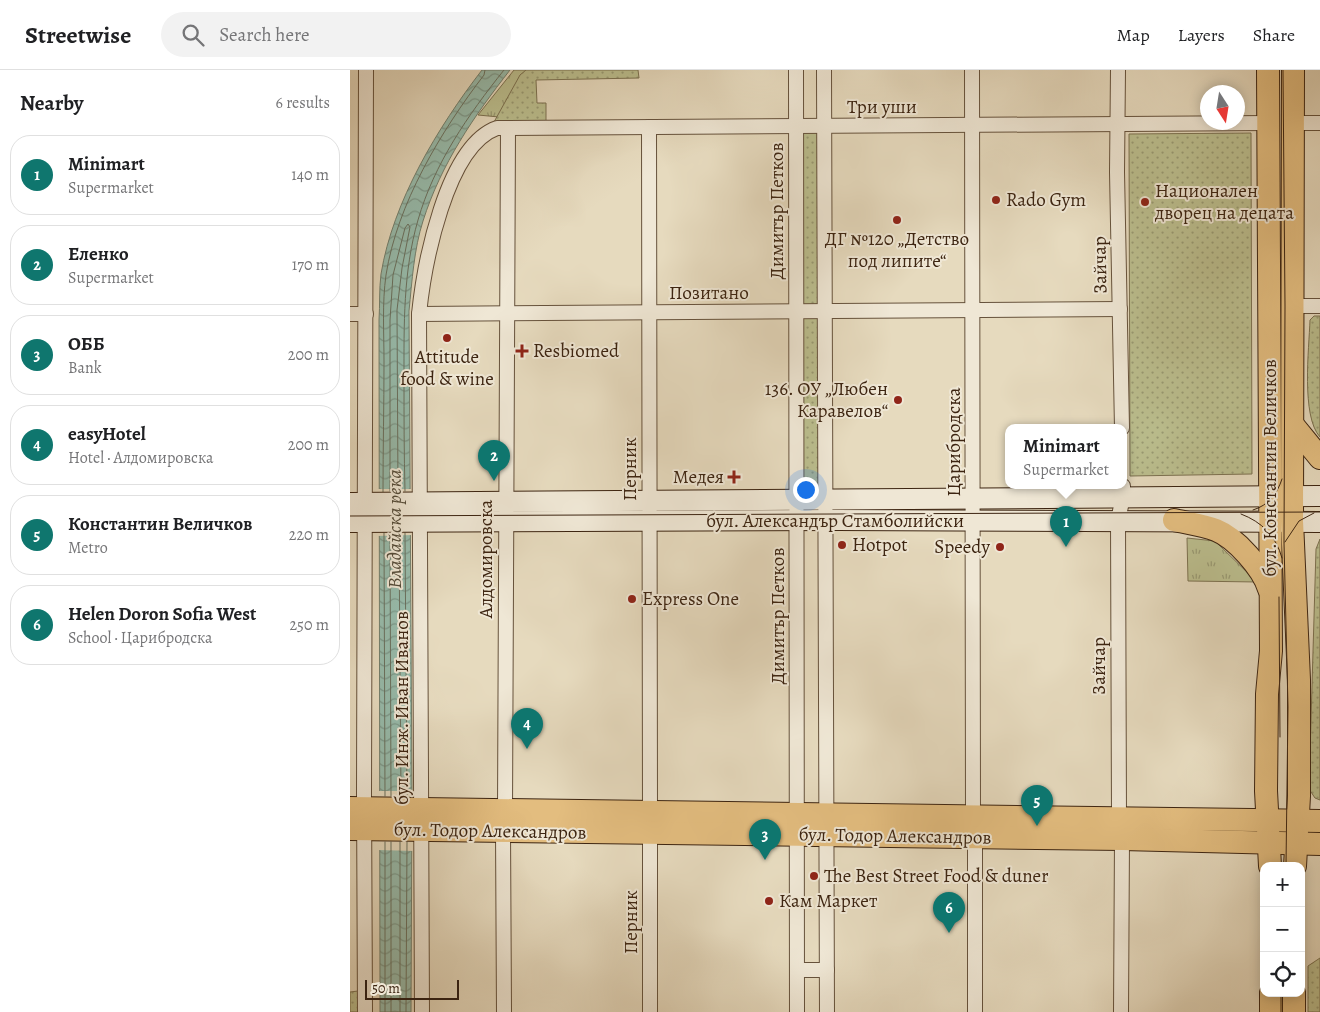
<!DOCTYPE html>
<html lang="en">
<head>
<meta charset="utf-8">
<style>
  body { margin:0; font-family:Alegreya,serif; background:#f2f2f2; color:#202124 }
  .controls { position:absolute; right:15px; bottom:15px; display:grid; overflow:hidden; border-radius:10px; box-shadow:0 2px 12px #0003 }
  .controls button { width:45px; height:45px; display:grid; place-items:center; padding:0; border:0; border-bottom:1px solid #e0e0e0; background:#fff; color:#202124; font:25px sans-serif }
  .compass { position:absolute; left:850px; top:15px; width:45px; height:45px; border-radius:50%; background:#fff; box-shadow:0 2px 12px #0003; rotate:168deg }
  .scale { position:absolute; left:15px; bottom:12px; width:94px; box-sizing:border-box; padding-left:5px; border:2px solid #3c2411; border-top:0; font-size:14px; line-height:18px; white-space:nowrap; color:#3c2411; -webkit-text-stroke:4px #efe7d5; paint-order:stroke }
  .you { position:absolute; left:455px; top:419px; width:18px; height:18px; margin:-12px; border:4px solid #fff; border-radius:50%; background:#1a73e8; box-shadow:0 0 0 8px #1a73e833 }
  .badge { display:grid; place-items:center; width:32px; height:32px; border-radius:50%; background:#0f766e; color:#fff; font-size:16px; font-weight:700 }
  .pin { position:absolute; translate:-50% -41px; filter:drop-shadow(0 1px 2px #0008) }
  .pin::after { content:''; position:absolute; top:26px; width:18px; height:15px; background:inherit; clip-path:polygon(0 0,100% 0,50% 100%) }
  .popup { position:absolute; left:655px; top:354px; width:122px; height:65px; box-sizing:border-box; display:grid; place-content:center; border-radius:10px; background:#fff; filter:drop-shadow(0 1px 4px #0005); font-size:16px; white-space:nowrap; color:#757577 }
  .popup b { font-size:19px; color:#202124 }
  .popup::after { content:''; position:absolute; left:50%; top:100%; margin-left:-10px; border:10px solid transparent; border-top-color:#fff }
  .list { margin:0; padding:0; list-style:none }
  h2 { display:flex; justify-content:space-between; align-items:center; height:65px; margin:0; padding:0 20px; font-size:21px }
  h2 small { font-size:16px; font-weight:400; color:#757577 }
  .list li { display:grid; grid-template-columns:32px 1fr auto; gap:15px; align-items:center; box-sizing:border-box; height:80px; margin:0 10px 10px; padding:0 10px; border:1px solid #e0e0e0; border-radius:20px }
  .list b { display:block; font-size:19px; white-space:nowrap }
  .list p { margin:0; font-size:16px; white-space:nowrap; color:#757577 }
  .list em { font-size:16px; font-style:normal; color:#757577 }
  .icon { flex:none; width:28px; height:28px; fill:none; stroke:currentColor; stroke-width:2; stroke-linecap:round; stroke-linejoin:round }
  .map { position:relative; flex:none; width:970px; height:942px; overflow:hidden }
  header { display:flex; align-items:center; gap:30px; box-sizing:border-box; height:70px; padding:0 25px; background:#fff; border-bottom:1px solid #e0e0e0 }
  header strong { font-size:24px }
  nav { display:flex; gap:28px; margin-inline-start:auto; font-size:18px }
  .search { width:350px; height:45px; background:#f2f2f2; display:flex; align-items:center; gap:12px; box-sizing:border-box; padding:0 18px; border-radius:28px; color:#757577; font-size:19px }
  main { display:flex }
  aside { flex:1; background:#fff }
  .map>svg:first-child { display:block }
  .grass { fill:url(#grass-tufts); stroke:#7c7150 }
  .park { fill:url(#park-dots); stroke:#7c7150 }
  .water { fill:url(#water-waves); stroke:#737f6d }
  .pier { fill:#e6dabe }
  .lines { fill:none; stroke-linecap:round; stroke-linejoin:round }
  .shore { stroke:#6a705e; stroke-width:1 }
  .street-casing { stroke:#66523c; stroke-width:16 }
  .secondary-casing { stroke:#3c2411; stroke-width:22 }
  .primary-casing { stroke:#3c2411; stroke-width:24 }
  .street { stroke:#efe7d5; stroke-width:14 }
  .secondary { stroke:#efe7d5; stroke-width:20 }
  .primary { stroke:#e3bd7f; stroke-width:22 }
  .tram { stroke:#3c2411; stroke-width:1 }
  .poi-dot { fill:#8f2418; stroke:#efe7d5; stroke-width:2 }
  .labels { text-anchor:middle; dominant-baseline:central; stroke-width:4; stroke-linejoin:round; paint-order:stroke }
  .street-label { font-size:19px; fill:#3c2411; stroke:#efe7d5 }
  .poi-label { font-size:19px; fill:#3c2411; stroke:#efe7d5; text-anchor:start }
  .water-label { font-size:20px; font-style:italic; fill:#534a38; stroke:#efe7d5 }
</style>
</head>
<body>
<header>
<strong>Streetwise</strong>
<div class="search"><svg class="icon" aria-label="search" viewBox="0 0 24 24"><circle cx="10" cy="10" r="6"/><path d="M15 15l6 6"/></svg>Search here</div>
<nav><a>Map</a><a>Layers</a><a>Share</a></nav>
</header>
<main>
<aside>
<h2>Nearby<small>6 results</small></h2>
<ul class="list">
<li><span class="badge">1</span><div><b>Minimart</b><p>Supermarket</p></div><em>140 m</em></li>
<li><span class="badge">2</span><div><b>Еленко</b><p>Supermarket</p></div><em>170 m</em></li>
<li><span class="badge">3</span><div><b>ОББ</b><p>Bank</p></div><em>200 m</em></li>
<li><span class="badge">4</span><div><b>easyHotel</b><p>Hotel · Алдомировска</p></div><em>200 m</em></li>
<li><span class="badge">5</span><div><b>Константин Величков</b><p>Metro</p></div><em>220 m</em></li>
<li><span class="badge">6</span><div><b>Helen Doron Sofia West</b><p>School · Царибродска</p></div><em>250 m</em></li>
</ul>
</aside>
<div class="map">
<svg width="970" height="942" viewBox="0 0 970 942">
  <defs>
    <pattern id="grass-tufts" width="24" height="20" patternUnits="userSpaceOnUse" patternTransform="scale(1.25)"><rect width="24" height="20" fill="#bbbe8e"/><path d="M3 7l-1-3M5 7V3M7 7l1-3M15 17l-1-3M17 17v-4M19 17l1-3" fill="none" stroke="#999a73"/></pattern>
    <pattern id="park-dots" width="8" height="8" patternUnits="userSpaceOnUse" patternTransform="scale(1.25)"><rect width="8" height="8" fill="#bbbe8e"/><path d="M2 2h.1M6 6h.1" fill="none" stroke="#999a73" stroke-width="1.8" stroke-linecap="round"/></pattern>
    <pattern id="water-waves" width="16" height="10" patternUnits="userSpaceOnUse" patternTransform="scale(1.25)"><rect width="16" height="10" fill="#97bbab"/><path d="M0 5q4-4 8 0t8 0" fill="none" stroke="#7c988a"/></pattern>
  </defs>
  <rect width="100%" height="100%" fill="#e6dabe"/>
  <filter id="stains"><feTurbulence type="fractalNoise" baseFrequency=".004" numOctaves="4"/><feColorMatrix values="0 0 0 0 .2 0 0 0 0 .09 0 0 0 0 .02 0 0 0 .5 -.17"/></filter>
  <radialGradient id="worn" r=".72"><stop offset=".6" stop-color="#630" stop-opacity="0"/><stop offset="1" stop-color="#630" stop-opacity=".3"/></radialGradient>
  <g class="grass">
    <polygon points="164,0 180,0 149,47 128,45"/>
    <polygon points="837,468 865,471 907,512 838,511"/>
  </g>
  <g class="park">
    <polygon points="176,0 288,0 289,8 186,10 187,33 196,33 196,51 144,52 170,5"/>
    <polygon points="445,56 473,56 475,413 446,413"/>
    <polygon points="901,63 902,404 780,406 779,64"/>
    <path d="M964,246H970V367C951,346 959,279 960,250Z"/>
    <polygon points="970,469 970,730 965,728 959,719 966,479"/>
    <polygon points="970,888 970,942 958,942 958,896"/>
    <polygon points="8,921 8,942 0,942 0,922"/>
  </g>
  <path class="water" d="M132,0H160C124,46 91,94 73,151C64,179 62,211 59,241L62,721L61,942H30L29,250C30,235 29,219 31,204C43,131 88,57 132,0Z"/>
  <g class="pier">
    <polygon points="26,419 62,419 63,465 26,466"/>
    <polygon points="27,721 65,721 64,781 28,780"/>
  </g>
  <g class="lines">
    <g class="shore">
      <polyline points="40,421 40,250 43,205 55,158 58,154 60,157 52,198 47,240 48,421"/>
      <path d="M55,421C54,384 54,346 54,308C54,255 53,202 68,150C84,94 118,45 154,0"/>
      <path d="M33,422C33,378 34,335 34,292C34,263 32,233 36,205C47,134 91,61 134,5L135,0"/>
      <polyline points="34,463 35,726"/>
      <polyline points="40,463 41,726"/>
      <polyline points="49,463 51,726"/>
      <polyline points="55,463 57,726"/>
      <polyline points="35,942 35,772"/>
      <polyline points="41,942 41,772"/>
      <polyline points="50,942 50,772"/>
      <polyline points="56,942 57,772"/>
    </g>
    <defs>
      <g id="street">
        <polyline points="446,0 447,942"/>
        <polyline points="474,0 477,942"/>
        <polyline points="622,0 623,745"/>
        <polyline points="768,0 767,102 772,358"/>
        <polyline points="943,53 970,53"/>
        <polyline points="299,57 300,742"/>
        <polyline points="943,236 970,236"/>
        <polyline points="0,244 16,244"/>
        <polyline points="69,244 770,239"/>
        <polyline points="155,740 158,58"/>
        <polyline points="769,747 768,450 773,427 773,416"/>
        <polyline points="153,761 154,942"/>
        <polyline points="300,763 300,942"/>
        <polyline points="625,767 625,942"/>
        <polyline points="447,900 477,900"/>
        <polyline points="15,942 14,724 16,0"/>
        <path d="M72,942L69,244C74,195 96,76 147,58L918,53"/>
        <polyline points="771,942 772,769"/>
      </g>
      <g id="secondary">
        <polyline points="0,433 970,426"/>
        <polyline points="0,452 486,450 970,452"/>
      </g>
      <g id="primary">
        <polyline points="918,0 921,581 917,624 916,721 920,796"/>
        <polyline points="943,0 942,451 949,610 949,726 945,796"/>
        <polyline points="943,355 970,388"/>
        <path d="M824,450C838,453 853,455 866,460C886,468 913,499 919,519"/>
        <polyline points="0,738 970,751"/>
        <polyline points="0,759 772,769 970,774"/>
        <polyline points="921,923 921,942"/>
        <polyline points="944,942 944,923"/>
      </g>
    </defs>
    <use href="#street" class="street-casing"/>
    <use href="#secondary" class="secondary-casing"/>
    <use href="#primary" class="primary-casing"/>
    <use href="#street" class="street"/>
    <use href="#secondary" class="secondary"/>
    <use href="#primary" class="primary"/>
    <g class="tram">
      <polyline points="933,0 935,236 934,473 938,637 936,796"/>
      <path d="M903,440C919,435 927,424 932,409"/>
      <path d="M891,444C912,452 926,466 932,488"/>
      <polyline points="0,446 970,442"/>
      <polyline points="935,472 949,451 964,443"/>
      <polyline points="929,527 930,667"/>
      <polyline points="931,923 931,942"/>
    </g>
  </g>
  <g class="poi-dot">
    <circle cx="646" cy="130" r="5"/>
    <circle cx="795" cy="132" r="5"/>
    <circle cx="547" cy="150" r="5"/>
    <circle cx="97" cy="268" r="5"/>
    <path d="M169.5 273.5h5v5h5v5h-5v5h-5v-5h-5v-5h5z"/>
    <circle cx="548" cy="330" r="5"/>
    <path d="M381.5 399.5h5v5h5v5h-5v5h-5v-5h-5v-5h5z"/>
    <circle cx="492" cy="475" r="5"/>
    <circle cx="650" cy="477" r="5"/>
    <circle cx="282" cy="529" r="5"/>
    <circle cx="464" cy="806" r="5"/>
    <circle cx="419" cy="831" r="5"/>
  </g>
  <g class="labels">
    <g class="street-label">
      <text x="532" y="37">Три уши</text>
      <text transform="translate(427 141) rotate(-90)">Димитър Петков</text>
      <text transform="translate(750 195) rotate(-91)">Зайчар</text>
      <text x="359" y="223">Позитано</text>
      <text transform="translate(604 372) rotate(-90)">Царибродска</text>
      <text transform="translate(920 398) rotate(-90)">бул. Константин Величков</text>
      <text transform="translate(280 399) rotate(-90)">Перник</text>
      <text x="485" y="451">бул. Александър Стамболийски</text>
      <text transform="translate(136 489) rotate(-90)">Алдомировска</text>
      <text transform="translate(428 546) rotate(-90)">Димитър Петков</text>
      <text transform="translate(749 596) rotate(-90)">Зайчар</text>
      <text transform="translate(52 638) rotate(-90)">бул. Инж. Иван Иванов</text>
      <text transform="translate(140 761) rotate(1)">бул. Тодор Александров</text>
      <text transform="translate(545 766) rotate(1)">бул. Тодор Александров</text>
      <text transform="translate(281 852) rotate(-90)">Перник</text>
    </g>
    <g class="poi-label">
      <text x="805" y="121">Национален<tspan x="805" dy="22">дворец на децата</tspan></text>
      <text x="656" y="130">Rado Gym</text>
      <text x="547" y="169" text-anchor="middle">ДГ №120 „Детство<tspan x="547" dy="22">под липите“</tspan></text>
      <text x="183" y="281">Resbiomed</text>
      <text x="97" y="287" text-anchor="middle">Attitude<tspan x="97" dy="22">food &amp; wine</tspan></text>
      <text x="538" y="319" text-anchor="end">136. ОУ „Любен<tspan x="538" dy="22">Каравелов“</tspan></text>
      <text x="374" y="407" text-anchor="end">Медея</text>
      <text x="502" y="475">Hotpot</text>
      <text x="640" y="477" text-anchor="end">Speedy</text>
      <text x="292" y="529">Express One</text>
      <text x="474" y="806">The Best Street Food &amp; duner</text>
      <text x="429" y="831">Кам Маркет</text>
    </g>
    <g class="water-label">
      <text transform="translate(44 459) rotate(-90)">Владайска река</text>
    </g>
  </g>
  <rect width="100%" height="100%" filter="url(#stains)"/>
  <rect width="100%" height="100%" fill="url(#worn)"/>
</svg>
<div class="controls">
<button>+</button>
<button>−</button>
<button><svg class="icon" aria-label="locate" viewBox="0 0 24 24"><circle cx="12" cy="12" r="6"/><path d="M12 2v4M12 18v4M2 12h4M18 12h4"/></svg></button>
</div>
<svg class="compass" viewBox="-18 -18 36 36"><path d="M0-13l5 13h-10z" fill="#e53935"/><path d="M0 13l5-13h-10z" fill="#757577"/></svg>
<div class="scale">50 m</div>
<div class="you"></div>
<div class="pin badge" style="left:716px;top:477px">1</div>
<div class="popup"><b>Minimart</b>Supermarket</div>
<div class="pin badge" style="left:144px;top:411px">2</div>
<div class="pin badge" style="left:415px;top:790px">3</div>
<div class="pin badge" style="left:177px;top:679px">4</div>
<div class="pin badge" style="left:687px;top:756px">5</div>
<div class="pin badge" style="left:599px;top:863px">6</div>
</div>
</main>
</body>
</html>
